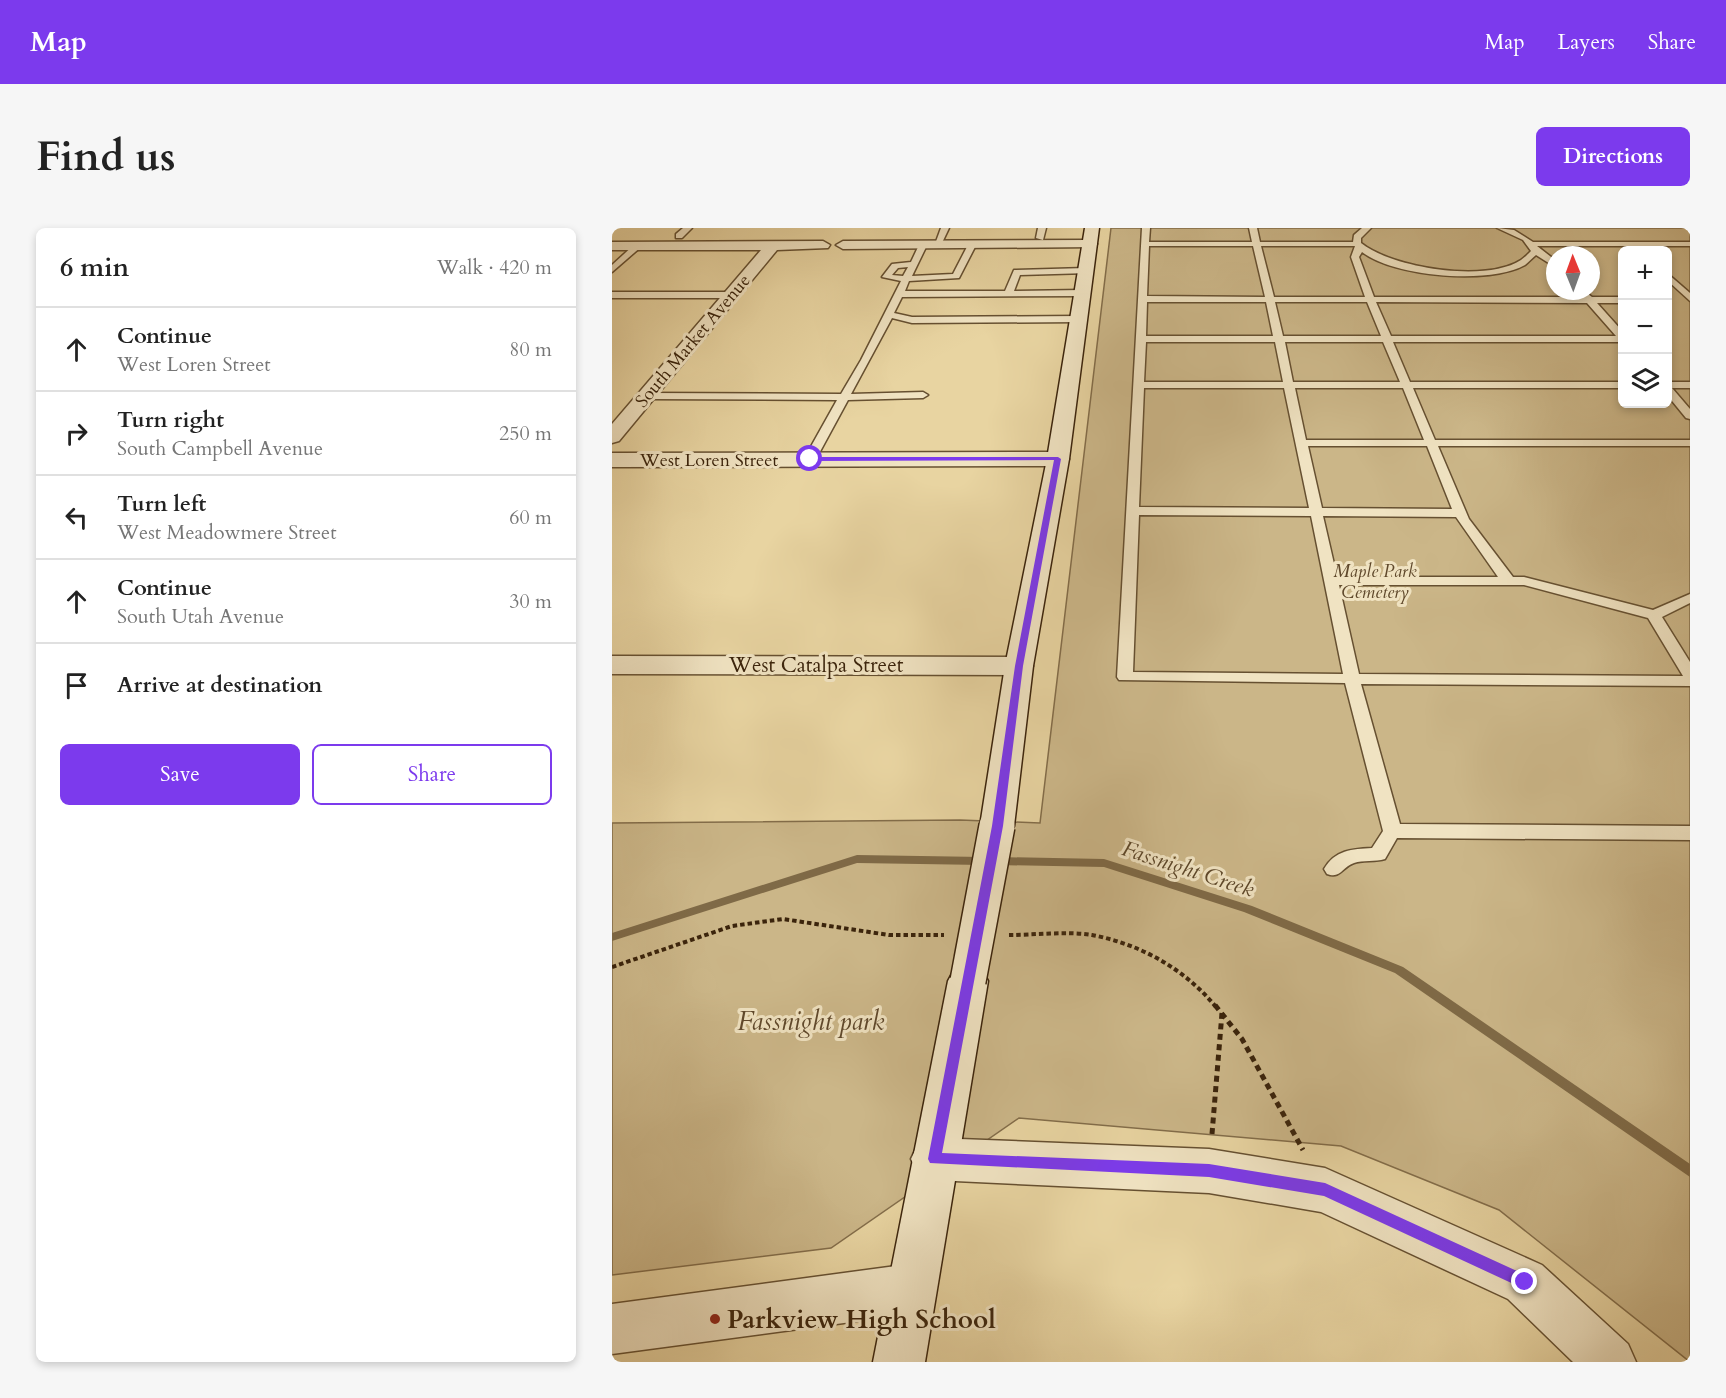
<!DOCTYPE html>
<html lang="en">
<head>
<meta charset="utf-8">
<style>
  body { margin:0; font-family:Cardo,serif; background:#f6f6f6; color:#222 }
  .controls { position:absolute; right:18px; top:18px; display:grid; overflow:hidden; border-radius:9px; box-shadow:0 3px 9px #0003 }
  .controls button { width:54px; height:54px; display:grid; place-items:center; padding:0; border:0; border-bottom:2px solid #e0e0e0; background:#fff; color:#222; font:30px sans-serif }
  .compass { position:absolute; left:934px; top:18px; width:54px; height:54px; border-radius:50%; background:#fff; box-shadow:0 3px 9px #0003; rotate:359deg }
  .stop { position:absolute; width:18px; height:18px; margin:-14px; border:4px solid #7c3aed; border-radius:50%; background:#fff }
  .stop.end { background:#7c3aed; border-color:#fff; box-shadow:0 2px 6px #0008 }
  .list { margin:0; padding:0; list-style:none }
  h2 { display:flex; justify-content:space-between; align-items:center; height:78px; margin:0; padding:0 24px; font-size:26px }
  h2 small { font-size:20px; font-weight:400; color:#767676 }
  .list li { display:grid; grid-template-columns:39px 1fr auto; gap:18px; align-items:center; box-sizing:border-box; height:84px; padding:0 24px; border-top:2px solid #e0e0e0 }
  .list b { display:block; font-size:22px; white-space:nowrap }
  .list p { margin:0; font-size:20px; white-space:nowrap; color:#767676 }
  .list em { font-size:20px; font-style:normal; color:#767676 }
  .actions { display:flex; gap:12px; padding:18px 24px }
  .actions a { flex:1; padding:14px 0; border:2px solid #7c3aed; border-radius:9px; text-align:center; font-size:21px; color:#7c3aed }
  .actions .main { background:#7c3aed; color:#fff }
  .icon { flex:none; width:33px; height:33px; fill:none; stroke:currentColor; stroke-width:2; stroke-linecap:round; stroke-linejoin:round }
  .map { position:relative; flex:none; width:1078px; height:1134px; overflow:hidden; border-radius:9px }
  header { display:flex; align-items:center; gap:36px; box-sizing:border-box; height:84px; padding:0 30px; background:#7c3aed; color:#fff }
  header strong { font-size:28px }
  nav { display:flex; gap:33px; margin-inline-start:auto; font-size:21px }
  .intro { display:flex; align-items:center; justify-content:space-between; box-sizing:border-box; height:144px; padding:0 36px }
  h1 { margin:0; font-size:42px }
  .button { padding:15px 27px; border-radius:9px; background:#7c3aed; color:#fff; font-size:21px; font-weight:700 }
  main { display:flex; gap:36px; padding:0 36px }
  aside { flex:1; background:#fff; border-radius:9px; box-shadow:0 3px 9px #0003 }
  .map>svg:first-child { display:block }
  .green { fill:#cbb688; stroke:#836d4a; stroke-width:1.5; fill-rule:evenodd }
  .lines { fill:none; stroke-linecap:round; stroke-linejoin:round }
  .stream { fill:#7f6a47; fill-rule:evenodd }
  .service-casing { stroke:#665031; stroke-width:3 }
  .minor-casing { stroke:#665031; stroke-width:3 }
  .secondary-casing { stroke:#3b240c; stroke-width:3 }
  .path-far1 { stroke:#3b240c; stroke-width:4; stroke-dasharray:4.5 3; stroke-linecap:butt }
  .path { stroke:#3b240c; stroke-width:5; stroke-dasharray:6 4.5; stroke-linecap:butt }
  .service { fill:#f0e3c2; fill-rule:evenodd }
  .minor { fill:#f0e3c2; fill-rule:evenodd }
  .secondary { fill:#f0e3c2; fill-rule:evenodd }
  .secondary-bridge-casing { stroke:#3b240c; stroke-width:38; stroke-linecap:butt }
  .secondary-bridge { stroke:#f0e3c2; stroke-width:35 }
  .route { fill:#7c3aed }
  .poi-dot { fill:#8f2418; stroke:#f0e3c2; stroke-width:2 }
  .labels { text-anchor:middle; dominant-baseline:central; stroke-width:6; stroke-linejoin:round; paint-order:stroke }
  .far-street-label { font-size:18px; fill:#3b240c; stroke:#f0e3c2 }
  .far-park-label { font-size:18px; font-style:italic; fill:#5f482b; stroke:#f0e3c2 }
  .street-label { font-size:21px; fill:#3b240c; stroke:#f0e3c2 }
  .water-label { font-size:22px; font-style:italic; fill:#5d4729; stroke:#f0e3c2 }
  .near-park-label { font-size:26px; font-style:italic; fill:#5f482b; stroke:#f0e3c2 }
  .near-poi-label { font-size:26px; font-weight:bold; fill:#3b240c; stroke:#f0e3c2; text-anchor:start }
</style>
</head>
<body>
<header>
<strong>Map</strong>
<nav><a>Map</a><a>Layers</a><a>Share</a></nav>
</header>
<div class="intro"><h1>Find us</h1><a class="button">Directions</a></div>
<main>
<aside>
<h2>6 min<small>Walk · 420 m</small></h2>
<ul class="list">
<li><svg class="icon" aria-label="ahead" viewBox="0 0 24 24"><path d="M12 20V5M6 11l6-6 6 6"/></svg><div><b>Continue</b><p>West Loren Street</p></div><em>80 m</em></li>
<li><svg class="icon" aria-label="right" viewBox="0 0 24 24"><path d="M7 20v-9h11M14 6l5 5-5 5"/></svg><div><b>Turn right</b><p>South Campbell Avenue</p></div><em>250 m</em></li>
<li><svg class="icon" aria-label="left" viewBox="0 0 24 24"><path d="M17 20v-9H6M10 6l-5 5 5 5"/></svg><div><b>Turn left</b><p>West Meadowmere Street</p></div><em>60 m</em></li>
<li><svg class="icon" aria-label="ahead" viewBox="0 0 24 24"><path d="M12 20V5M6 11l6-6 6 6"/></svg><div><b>Continue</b><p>South Utah Avenue</p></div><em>30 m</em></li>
<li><svg class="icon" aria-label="arrive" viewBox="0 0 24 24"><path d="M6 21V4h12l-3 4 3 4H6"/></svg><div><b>Arrive at destination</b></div></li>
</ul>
<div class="actions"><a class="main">Save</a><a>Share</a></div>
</aside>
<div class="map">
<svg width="1078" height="1134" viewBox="0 0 1078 1134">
  <rect width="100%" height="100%" fill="#e8d4a1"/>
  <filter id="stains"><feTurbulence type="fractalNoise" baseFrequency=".00333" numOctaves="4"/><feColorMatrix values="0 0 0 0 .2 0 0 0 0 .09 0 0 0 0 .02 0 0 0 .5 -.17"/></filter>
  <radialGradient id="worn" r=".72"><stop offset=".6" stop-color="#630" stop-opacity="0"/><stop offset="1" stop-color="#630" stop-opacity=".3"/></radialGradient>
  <path class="green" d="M499,0H1078V1134L887,982L729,918L407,890L219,1020L0,1047V595L348,592L428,595ZM1011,22H1056V176H1011ZM943,27H979V63H943Z"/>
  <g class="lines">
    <g class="stream">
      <polygon points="245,627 371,629 374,630 376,633 374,636 371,637 245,635 0,713 0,705"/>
      <polygon points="385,629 492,631 640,678 791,739 1078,936 1078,949 783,745 632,684 492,639 385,637 382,636 380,633 382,630"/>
    </g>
    <defs>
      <g id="service">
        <polygon points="71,0 80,0 70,10 64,10 64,6"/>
        <polygon points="329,0 337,0 328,19 322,19"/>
        <polygon points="426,0 434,0 431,12 424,10"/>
        <path d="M530,0H538L537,14H640L637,0H645L648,14H741L742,7L750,0H759L749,10V15C780,40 874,55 909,32C912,30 916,26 919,23L911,12L885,0L902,2L921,14H1078V18H925L943,32V39L924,27C920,30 917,34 913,37C878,57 782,49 750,24L747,29L762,69H970L968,66L972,63L980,69H1011V75H985L1011,104V114H781L798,154H1011V160H801L823,212H1078V218H826L857,291L901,349H912L1041,382L1078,366V375L1050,389L1078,434V458L749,456L788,596L1078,598V612L785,610L773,631C763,634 751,632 742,635C730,639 729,651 715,646L712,641C723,622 740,621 760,620L771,603L733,455L507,452L505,449ZM537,18H641L653,69L535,68ZM649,18H743L739,29L753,69H662ZM535,74H654L661,108H534ZM663,74H755L769,108H671ZM764,74L975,75L1004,108H779ZM534,114H663L671,154H532ZM673,114H771L788,154H681ZM532,160H672L697,280L527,279ZM683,160H791L812,212H694ZM696,218H815L840,281L710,280ZM527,287L699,288L731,446L521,444ZM711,288L844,289L886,349H725ZM727,357H912L1036,390L1071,448L747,446Z"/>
        <path d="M311,15L315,17L300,48L341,46L357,15L364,17L347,50L297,53L293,63H393L402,42L474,40L477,41V45L408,47L402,63L470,62L474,65L470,68L290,69L282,85L300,89L467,88L472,91L467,94L300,95L280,90L239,166L311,164L316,167L311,170L236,172L204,231L198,235L192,231L225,172L35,171L30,168L35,165L229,166L249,132L289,53L270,49L280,36L299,34L307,17ZM296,39L291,48L280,47L286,40Z"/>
        <polygon points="23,16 30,18 0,44 0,37"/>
        <polygon points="1056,46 1078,65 1078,73 1056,53"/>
        <polygon points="0,64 120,64 124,67 120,70 0,70"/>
        <polygon points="1056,154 1078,154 1078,160 1060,160 1078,181 1078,191 1074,190 1056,168"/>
      </g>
      <g id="minor">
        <polygon points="478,12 485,16 483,19 231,21 224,17 231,13"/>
        <polygon points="211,13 218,17 216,20 165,22 7,213 0,215 0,196 149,22 0,22 0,14"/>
        <polygon points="446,224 454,226 457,231 454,236 446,238 0,239 0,225"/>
        <polygon points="0,428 407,429 417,432 421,438 417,444 407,447 0,446"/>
        <polygon points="322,910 597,921 713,940 930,1037 1016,1116 1024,1134 961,1134 896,1071 709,984 597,965 322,952 306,946 299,931 306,916"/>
        <polygon points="299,1036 316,1044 324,1061 316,1078 299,1086 0,1126 0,1076"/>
      </g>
      <g id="secondary">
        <polygon points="473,0 487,0 457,231 421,438 402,598 397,607 385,610 373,607 368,598 393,438 435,231"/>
        <polygon points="356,737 370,742 376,753 313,1134 261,1134 336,753 342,742"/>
      </g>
    </defs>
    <use href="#service" class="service-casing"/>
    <use href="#minor" class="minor-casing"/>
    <use href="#secondary" class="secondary-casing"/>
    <g class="path-far1">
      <path d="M397,707C422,707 455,703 480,707C528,716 573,741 604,779"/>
      <polyline points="0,739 120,698 171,691 277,707 332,707"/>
    </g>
    <g class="path">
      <polyline points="603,777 630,811 691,922"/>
      <polyline points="600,906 610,785"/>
    </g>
    <use href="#service" class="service"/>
    <use href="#minor" class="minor"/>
    <use href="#secondary" class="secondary"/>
    <defs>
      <polyline id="secondary-bridge" points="356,753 385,598"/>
    </defs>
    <use href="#secondary-bridge" class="secondary-bridge-casing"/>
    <use href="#secondary-bridge" class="secondary-bridge"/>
  </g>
  <polygon class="route" points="446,229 449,231 411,438 391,598 330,925 597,936 713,955 918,1049 920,1054 918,1059 913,1061 908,1059 712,968 597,949 318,935 316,931 380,598 403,438 442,232 198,233 195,231 198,229"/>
  <circle class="poi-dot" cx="103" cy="1091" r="6"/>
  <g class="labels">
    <g class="far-street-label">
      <text transform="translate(81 113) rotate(-50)">South Market Avenue</text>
      <text x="97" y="232">West Loren Street</text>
    </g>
    <g class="far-park-label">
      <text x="763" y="343">Maple Park<tspan x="763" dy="21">Cemetery</tspan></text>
    </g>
    <g class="street-label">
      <text x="204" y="437">West Catalpa Street</text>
    </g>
    <g class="water-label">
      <text transform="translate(576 641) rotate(18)">Fassnight Creek</text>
    </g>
    <g class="near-park-label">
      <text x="199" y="793">Fassnight park</text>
    </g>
    <g class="near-poi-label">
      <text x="115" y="1091">Parkview High School</text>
    </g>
  </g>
  <rect width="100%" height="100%" filter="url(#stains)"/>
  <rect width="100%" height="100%" fill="url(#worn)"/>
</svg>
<div class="controls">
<button>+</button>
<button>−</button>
<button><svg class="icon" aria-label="layers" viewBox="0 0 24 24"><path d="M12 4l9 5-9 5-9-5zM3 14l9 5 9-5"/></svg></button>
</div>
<svg class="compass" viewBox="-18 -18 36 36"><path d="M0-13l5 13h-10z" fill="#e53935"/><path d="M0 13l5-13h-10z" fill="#767676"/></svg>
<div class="stop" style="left:198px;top:231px"></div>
<div class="stop end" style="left:913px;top:1054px"></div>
</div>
</main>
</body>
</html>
